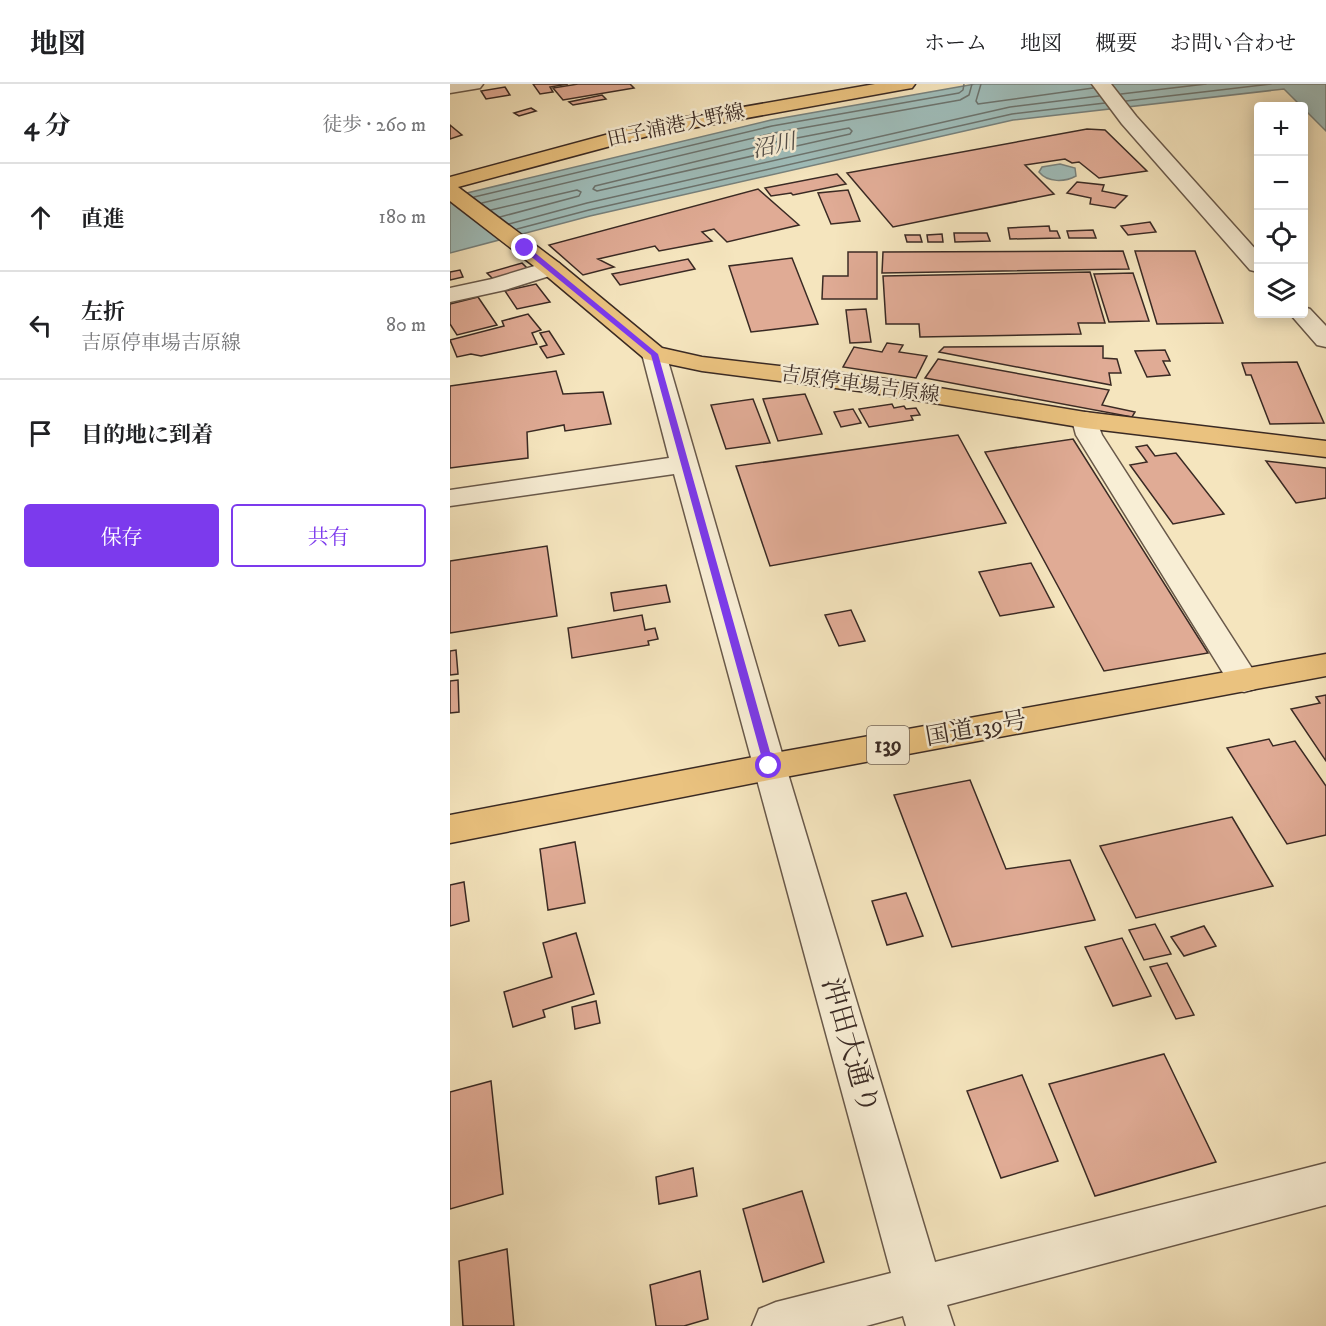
<!DOCTYPE html>
<html lang="ja">
<head>
<meta charset="utf-8">
<style>
  body { margin:0; font-family:"IM FELL DW Pica","Noto Serif JP",serif; background:#f2f2f2; color:#202124 }
  .controls { position:absolute; right:18px; top:18px; display:grid; overflow:hidden; border-radius:6px; box-shadow:0 3px 15px #0003 }
  .controls button { width:54px; height:54px; display:grid; place-items:center; padding:0; border:0; border-bottom:2px solid #e0e0e0; background:#fff; color:#202124; font:30px sans-serif }
  .stop { position:absolute; width:18px; height:18px; margin:-14px; border:4px solid #7c3aed; border-radius:50%; background:#fff }
  .stop.end { background:#7c3aed; border-color:#fff; box-shadow:0 2px 6px #0008 }
  .list { margin:0; padding:0; list-style:none }
  h2 { display:flex; justify-content:space-between; align-items:center; height:78px; margin:0; padding:0 24px; font-size:26px }
  h2 small { font-size:20px; font-weight:400; color:#757577 }
  .list li { display:grid; grid-template-columns:39px 1fr auto; gap:18px; align-items:center; box-sizing:border-box; height:108px; padding:0 24px; border-top:2px solid #e0e0e0 }
  .list b { display:block; font-size:22px; white-space:nowrap }
  .list p { margin:0; font-size:20px; white-space:nowrap; color:#757577 }
  .list em { font-size:20px; font-style:normal; color:#757577 }
  .actions { display:flex; gap:12px; padding:18px 24px }
  .actions a { flex:1; padding:14px 0; border:2px solid #7c3aed; border-radius:6px; text-align:center; font-size:21px; color:#7c3aed }
  .actions .main { background:#7c3aed; color:#fff }
  .icon { flex:none; width:33px; height:33px; fill:none; stroke:currentColor; stroke-width:2; stroke-linecap:round; stroke-linejoin:round }
  .map { position:relative; flex:none; width:876px; height:1242px; overflow:hidden }
  header { display:flex; align-items:center; gap:36px; box-sizing:border-box; height:84px; padding:0 30px; background:#fff; border-bottom:2px solid #e0e0e0 }
  header strong { font-size:28px }
  nav { display:flex; gap:33px; margin-inline-start:auto; font-size:21px }
  main { display:flex }
  aside { flex:1; background:#fff }
  .map>svg:first-child { display:block }
  .water { fill:#9fbdba; stroke:#77827e; stroke-width:1.5 }
  .lines { fill:none; stroke-linecap:round; stroke-linejoin:round }
  .shore { stroke:#6c746f; stroke-width:1.5 }
  .building { fill:#e0ab95; stroke:#3a2a24; stroke-width:1.5 }
  .minor-casing { stroke:#69594a; stroke-width:3 }
  .major-casing { stroke:#3a2a24; stroke-width:3 }
  .highway-casing { stroke:#3a2a24; stroke-width:3 }
  .minor { fill:#f8eed5; fill-rule:evenodd }
  .major { fill:#eac27f; fill-rule:evenodd }
  .highway { fill:#eac27f; fill-rule:evenodd }
  .route { fill:#7c3aed }
  .labels { text-anchor:middle; dominant-baseline:central; stroke-width:5; stroke-linejoin:round; paint-order:stroke }
  .far-street-label { font-size:20px; fill:#3a2a24; stroke:#f8eed5 }
  .far-water-label { font-size:22px; font-style:italic; fill:#534f4a; stroke:#f8eed5 }
  .shield { fill:#f8eed5; stroke:#736559; stroke-width:1.5 }
  .shield-label { font-size:22px; font-weight:bold; fill:#3a2a24 }
  .street-label { font-size:24px; fill:#3a2a24; stroke:#f8eed5 }
  .near-street-label { font-size:28px; fill:#3a2a24; stroke:#f8eed5 }
</style>
</head>
<body>
<header>
<strong>地図</strong>
<nav><a>ホーム</a><a>地図</a><a>概要</a><a>お問い合わせ</a></nav>
</header>
<main>
<aside>
<h2>4 分<small>徒歩 · 260 m</small></h2>
<ul class="list">
<li><svg class="icon" aria-label="ahead" viewBox="0 0 24 24"><path d="M12 20V5M6 11l6-6 6 6"/></svg><div><b>直進</b></div><em>180 m</em></li>
<li><svg class="icon" aria-label="left" viewBox="0 0 24 24"><path d="M17 20v-9H6M10 6l-5 5 5 5"/></svg><div><b>左折</b><p>吉原停車場吉原線</p></div><em>80 m</em></li>
<li><svg class="icon" aria-label="arrive" viewBox="0 0 24 24"><path d="M6 21V4h12l-3 4 3 4H6"/></svg><div><b>目的地に到着</b></div></li>
</ul>
<div class="actions"><a class="main">保存</a><a>共有</a></div>
</aside>
<div class="map">
<svg width="876" height="1242" viewBox="0 0 876 1242">
  <rect width="100%" height="100%" fill="#f5e5be"/>
  <filter id="stains"><feTurbulence type="fractalNoise" baseFrequency=".00333" numOctaves="4"/><feColorMatrix values="0 0 0 0 .2 0 0 0 0 .09 0 0 0 0 .02 0 0 0 .5 -.17"/></filter>
  <radialGradient id="worn" r=".72"><stop offset=".6" stop-color="#630" stop-opacity="0"/><stop offset="1" stop-color="#630" stop-opacity=".3"/></radialGradient>
  <g class="water">
    <polygon points="525,0 876,0 876,47 834,5 563,36 140,132 0,169 0,113 321,36"/>
    <path d="M610,80L625,84L626,92C615,98 598,99 589,88L592,83Z"/>
  </g>
  <g class="lines">
    <g class="shore">
      <polyline points="531,0 526,17 528,20 643,4"/>
      <polyline points="671,10 756,0"/>
      <polyline points="676,17 821,0"/>
      <polygon points="399,44 402,47 400,50 147,107 143,105 145,102 326,58"/>
      <polyline points="24,113 322,42 509,9 513,6 514,0"/>
      <polyline points="32,119 324,49 510,16 519,11 522,0"/>
      <polyline points="41,126 127,106 131,108 129,112 50,133"/>
      <polyline points="59,140 137,119 560,23 649,12"/>
      <polyline points="67,145 139,126 562,30 655,19"/>
    </g>
  </g>
  <g class="building">
    <polygon points="83,0 118,0 100,3 103,8 90,10"/>
    <polygon points="128,0 180,0 184,4 113,16 103,4"/>
    <polygon points="55,3 60,11 36,15 31,7"/>
    <polygon points="152,11 156,15 123,21 119,18"/>
    <polygon points="81,24 86,27 69,32 64,29"/>
    <polygon points="0,41 12,51 0,55"/>
    <polygon points="637,45 655,46 697,87 649,94 629,78 622,79 615,75 575,81 604,110 443,143 397,89"/>
    <polygon points="387,90 396,100 343,111 341,109 321,112 315,104"/>
    <polygon points="627,98 654,101 652,107 677,112 665,124 640,120 641,114 617,109"/>
    <polygon points="308,105 349,141 277,158 264,145 252,148 262,157 209,167 205,162 148,175 164,183 133,191 99,161"/>
    <polygon points="398,106 410,137 381,140 368,109"/>
    <polygon points="700,138 706,148 678,151 671,142"/>
    <polygon points="599,142 600,147 607,147 610,154 560,155 558,144"/>
    <polygon points="643,146 646,154 619,154 617,147"/>
    <polygon points="504,149 537,149 540,157 505,158"/>
    <polygon points="492,150 493,158 478,158 477,151"/>
    <polygon points="455,151 470,151 472,158 457,158"/>
    <polygon points="673,167 679,185 432,189 433,168"/>
    <polygon points="685,167 745,167 773,239 707,240"/>
    <polygon points="398,168 427,168 427,215 372,215 373,192 398,192"/>
    <polygon points="342,174 368,240 301,248 279,182"/>
    <polygon points="238,175 245,185 170,201 162,190"/>
    <polygon points="72,179 77,184 71,186 72,188 44,196 37,189"/>
    <polygon points="10,186 13,193 0,196 0,188"/>
    <polygon points="640,188 655,239 628,239 631,250 470,253 469,240 436,240 433,192"/>
    <polygon points="683,189 699,237 659,238 644,190"/>
    <polygon points="86,200 100,218 67,225 55,207"/>
    <polygon points="28,213 47,241 7,251 0,240 0,220"/>
    <polygon points="416,225 421,258 400,259 396,226"/>
    <polygon points="78,230 91,246 82,249 87,260 31,272 21,270 7,273 0,256 54,242 52,237"/>
    <polygon points="99,247 114,270 97,274 90,263 97,261 90,249"/>
    <polygon points="437,259 453,261 449,268 477,272 466,294 393,283 404,263 432,268"/>
    <polygon points="653,262 653,274 667,275 671,289 659,289 661,301 489,268 494,263"/>
    <polygon points="715,266 720,277 713,277 720,291 697,293 685,267"/>
    <polygon points="488,275 659,306 652,321 685,328 682,333 475,294"/>
    <polygon points="847,278 874,339 820,340 801,291 796,291 792,279"/>
    <polygon points="106,287 113,310 153,308 161,340 115,347 114,341 77,348 78,374 0,384 0,302"/>
    <polygon points="355,310 372,350 328,357 313,315"/>
    <polygon points="303,315 320,359 276,365 261,321"/>
    <polygon points="442,320 444,324 454,322 456,325 466,324 470,331 461,332 463,336 419,343 409,325"/>
    <polygon points="403,325 411,339 391,343 384,328"/>
    <polygon points="508,351 556,439 320,482 286,382"/>
    <polygon points="623,355 758,569 654,587 535,368"/>
    <polygon points="697,361 705,372 726,369 774,430 723,440 680,381 697,378 686,363"/>
    <polygon points="816,377 876,384 876,414 846,419"/>
    <polygon points="97,462 107,532 0,549 0,477"/>
    <polygon points="581,479 604,523 550,532 529,488"/>
    <polygon points="216,501 220,518 164,527 161,509"/>
    <polygon points="401,526 415,557 389,562 375,531"/>
    <polygon points="192,531 195,546 205,544 208,555 198,557 199,561 122,574 118,544"/>
    <polygon points="6,566 8,590 0,591 0,567"/>
    <polygon points="8,596 9,628 0,629 0,597"/>
    <polygon points="876,611 876,677 841,625 870,619 866,613"/>
    <polygon points="819,655 823,662 845,657 876,702 876,751 837,760 777,664"/>
    <polygon points="520,696 556,785 620,776 645,836 502,863 444,711"/>
    <polygon points="782,733 823,802 686,834 650,762"/>
    <polygon points="125,758 135,819 98,826 90,765"/>
    <polygon points="14,798 19,837 0,842 0,801"/>
    <polygon points="456,809 473,852 437,861 422,817"/>
    <polygon points="705,840 721,870 694,876 679,846"/>
    <polygon points="754,842 766,862 734,872 721,853"/>
    <polygon points="126,849 144,910 93,926 95,933 63,943 54,908 102,893 93,859"/>
    <polygon points="672,854 701,912 663,922 635,863"/>
    <polygon points="717,879 744,931 726,935 700,883"/>
    <polygon points="146,917 150,939 125,945 122,923"/>
    <polygon points="714,970 766,1078 645,1112 599,1000"/>
    <polygon points="572,991 608,1077 551,1094 517,1007"/>
    <polygon points="41,997 53,1110 0,1125 0,1008"/>
    <polygon points="243,1084 247,1112 209,1120 206,1093"/>
    <polygon points="352,1107 374,1178 313,1198 293,1125"/>
    <polygon points="57,1165 64,1242 13,1242 9,1177"/>
    <polygon points="250,1187 258,1235 234,1242 206,1242 200,1201"/>
  </g>
  <g class="lines">
    <defs>
      <g id="minor">
        <polygon points="0,0 33,0 30,4 0,9"/>
        <polygon points="642,0 661,0 686,32 808,168 808,188 800,186 672,40"/>
        <polygon points="101,177 109,179 112,184 109,189 55,206 0,218 0,204 42,195"/>
        <polygon points="854,223 860,225 876,242 876,263 867,261 840,230 854,230"/>
        <polygon points="204,263 213,265 216,270 336,683 485,1178 876,1079 876,1121 497,1221 504,1242 456,1242 453,1232 416,1242 302,1242 309,1225 326,1218 441,1189 224,390 0,422 0,406 219,374 192,270 195,265"/>
        <polygon points="635,328 644,330 652,351 805,589 810,597 805,605 794,608 783,605 626,351 622,336 626,330"/>
      </g>
      <polygon id="major" points="425,0 465,0 462,4 456,5 198,52 8,103 109,179 212,264 252,273 417,292 635,328 876,357 876,373 635,344 417,308 252,287 195,275 93,189 0,117 0,93 196,40"/>
      <polygon id="highway" points="876,570 876,592 319,696 0,759 0,731 319,670"/>
    </defs>
    <use href="#minor" class="minor-casing"/>
    <use href="#major" class="major-casing"/>
    <use href="#highway" class="highway-casing"/>
    <use href="#minor" class="minor"/>
    <use href="#major" class="major"/>
    <use href="#highway" class="highway"/>
  </g>
  <polygon class="route" points="73,163 78,163 208,270 324,682 322,685 319,686 314,682 201,271 73,166"/>
  <g class="labels">
    <g class="far-street-label">
      <text transform="translate(226 42) rotate(-12)">田子浦港大野線</text>
      <text transform="translate(410 301) rotate(8)">吉原停車場吉原線</text>
    </g>
    <g class="far-water-label">
      <text transform="translate(324 62) rotate(-12)">沼川</text>
    </g>
    <rect class="shield" x="417" y="642" width="42" height="38" rx="4.5"/>
    <g class="shield-label">
      <text x="438" y="661">139</text>
    </g>
    <g class="street-label">
      <text transform="translate(526 645) rotate(-10)">国道139号</text>
    </g>
    <g class="near-street-label">
      <text transform="translate(400 962) rotate(74)">沖田大通り</text>
    </g>
  </g>
  <rect width="100%" height="100%" filter="url(#stains)"/>
  <rect width="100%" height="100%" fill="url(#worn)"/>
</svg>
<div class="controls">
<button>+</button>
<button>−</button>
<button><svg class="icon" aria-label="locate" viewBox="0 0 24 24"><circle cx="12" cy="12" r="6"/><path d="M12 2v4M12 18v4M2 12h4M18 12h4"/></svg></button>
<button><svg class="icon" aria-label="layers" viewBox="0 0 24 24"><path d="M12 4l9 5-9 5-9-5zM3 14l9 5 9-5"/></svg></button>
</div>
<div class="stop" style="left:319px;top:682px"></div>
<div class="stop end" style="left:75px;top:164px"></div>
</div>
</main>
</body>
</html>
